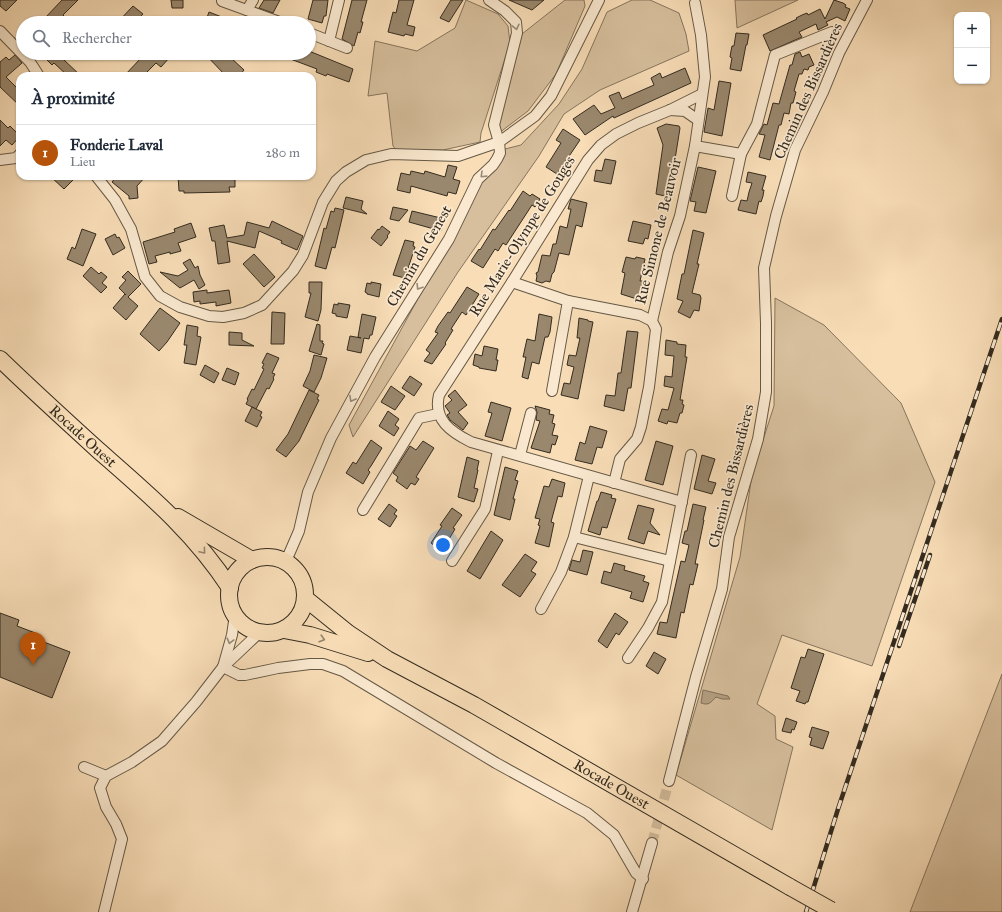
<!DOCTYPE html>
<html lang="fr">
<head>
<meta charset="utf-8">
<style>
  body { margin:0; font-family:"IM FELL Great Primer",serif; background:#f6f6f7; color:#1f2937 }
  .controls { position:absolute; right:12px; top:12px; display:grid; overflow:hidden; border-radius:8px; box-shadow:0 1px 3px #0004 }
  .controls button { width:36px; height:36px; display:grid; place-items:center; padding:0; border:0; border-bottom:1px solid #e0e1e3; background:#fff; color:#1f2937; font:20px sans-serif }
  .you { position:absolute; left:443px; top:545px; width:14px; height:14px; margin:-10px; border:3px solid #fff; border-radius:50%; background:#1a73e8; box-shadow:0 0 0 6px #1a73e833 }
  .badge { display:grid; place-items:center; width:26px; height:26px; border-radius:50%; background:#b45309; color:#fff; font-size:13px; font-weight:700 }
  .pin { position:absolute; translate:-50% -33px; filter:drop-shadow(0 1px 2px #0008) }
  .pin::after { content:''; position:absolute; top:21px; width:14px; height:12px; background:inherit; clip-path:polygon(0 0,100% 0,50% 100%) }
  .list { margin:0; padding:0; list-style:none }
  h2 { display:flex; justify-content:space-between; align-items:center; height:52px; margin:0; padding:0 16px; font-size:17px }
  h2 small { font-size:13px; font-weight:400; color:#747a83 }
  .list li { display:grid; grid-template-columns:26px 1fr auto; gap:12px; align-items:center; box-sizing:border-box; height:56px; padding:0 16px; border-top:1px solid #e0e1e3 }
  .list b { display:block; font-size:15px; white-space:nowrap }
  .list p { margin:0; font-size:13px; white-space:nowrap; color:#747a83 }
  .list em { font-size:13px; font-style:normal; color:#747a83 }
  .icon { flex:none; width:22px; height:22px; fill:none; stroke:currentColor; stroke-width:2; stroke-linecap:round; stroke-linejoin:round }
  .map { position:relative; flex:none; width:1002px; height:912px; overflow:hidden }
  .search { position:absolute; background:#fff; box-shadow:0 1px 3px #0004; left:16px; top:16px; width:300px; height:44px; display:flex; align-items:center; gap:10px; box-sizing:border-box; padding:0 14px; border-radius:22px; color:#747a83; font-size:15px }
  .panel { position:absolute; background:#fff; box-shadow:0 1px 3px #0004; left:16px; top:72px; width:300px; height:108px; border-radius:12px }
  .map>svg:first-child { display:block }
  .green { fill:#d7bf9d; stroke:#86755e }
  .water { fill:#b5a083; stroke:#81715b }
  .building { fill:#9a886e; stroke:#342b1f }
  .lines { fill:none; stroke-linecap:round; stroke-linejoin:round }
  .minor-tunnel { stroke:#d1b999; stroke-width:10; stroke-dasharray:10 5; stroke-linecap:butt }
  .minor-casing { stroke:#655845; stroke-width:12 }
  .primary-casing { stroke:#342b1f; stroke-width:18 }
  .minor { stroke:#fae9d0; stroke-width:10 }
  .primary { stroke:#f8ddb7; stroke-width:16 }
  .rail-casing { stroke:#342b1f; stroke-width:4.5 }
  .rail { stroke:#fae9d0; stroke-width:3; stroke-dasharray:9; stroke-linecap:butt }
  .primary-bridge-casing { stroke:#342b1f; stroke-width:18; stroke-linecap:butt }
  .primary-bridge { stroke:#f8ddb7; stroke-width:16 }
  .oneway { stroke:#978a78 }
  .oneway2 { stroke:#96846b }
  .labels { text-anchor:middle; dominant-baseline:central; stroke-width:3.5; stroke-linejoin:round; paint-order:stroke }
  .street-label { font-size:15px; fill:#342b1f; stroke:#fae9d0 }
</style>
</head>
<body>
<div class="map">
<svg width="1002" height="912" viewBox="0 0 1002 912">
  <rect width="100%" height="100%" fill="#f8ddb7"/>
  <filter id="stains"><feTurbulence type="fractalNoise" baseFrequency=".005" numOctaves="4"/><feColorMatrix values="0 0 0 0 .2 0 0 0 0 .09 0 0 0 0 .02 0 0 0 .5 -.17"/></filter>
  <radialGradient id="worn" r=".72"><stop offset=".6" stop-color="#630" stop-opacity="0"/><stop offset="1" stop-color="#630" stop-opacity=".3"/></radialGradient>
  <g class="green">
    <polygon points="466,0 498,14 508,26 510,43 481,133 480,142 443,150 397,151 393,146 387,93 368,96 375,41 417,51 455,28"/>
    <polygon points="565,0 584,0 585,6 556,74 528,111 499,133 497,126 522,34"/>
    <polygon points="632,0 650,0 679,13 686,34 689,51 600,90 564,114 539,156 458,272 353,437 349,425 480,185 505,149 521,145 559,104 582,69 607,12"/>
    <polygon points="735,0 798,0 737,28"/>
    <polygon points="775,298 824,325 901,403 935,482 872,666 782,635 757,704 775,716 776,739 793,747 772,830 676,775 740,557 752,474 774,406"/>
    <polygon points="1002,674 1002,912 910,912"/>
  </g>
  <path class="water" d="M703,690L728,696L730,699H722L716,697C711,702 709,706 701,703Z"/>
  <g class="building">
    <polygon points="0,0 17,0 6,11 0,6"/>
    <polygon points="62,0 78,0 63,15 65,17 59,23 50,23 45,18"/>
    <polygon points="171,0 183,0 183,8 172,8"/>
    <polygon points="264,0 280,0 273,13 259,8"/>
    <polygon points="313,0 328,0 326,16 324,16 322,23 308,19"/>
    <polygon points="352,0 367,0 361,22 363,22 360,33 358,32 354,46 342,39"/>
    <polygon points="399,0 414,0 407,25 415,27 413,36 405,34 404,36 388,32 393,12 396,13"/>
    <polygon points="451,0 463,0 449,22 440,18"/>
    <polygon points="509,0 544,0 532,10"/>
    <polygon points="834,0 843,3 846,5 845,7 850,9 845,21 837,17 826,22 828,25 818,30 816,24 799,32 802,37 770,51 763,35 797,19 796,18 802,15 807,13 808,15 820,9 825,19"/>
    <polygon points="133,6 143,14 134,23 117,23"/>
    <polygon points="209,12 237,23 205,23"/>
    <polygon points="736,33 749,34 747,45 746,45 741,71 730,69 732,58 730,57 731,51 732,46 734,46"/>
    <polygon points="309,51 353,69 349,82 327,74 326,76 316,72 317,69 277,54 309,53"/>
    <polygon points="800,52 802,57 809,54 814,65 809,67 808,70 804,69 802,74 799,74 794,91 796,92 793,103 791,103 789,114 784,113 781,125 779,125 770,160 759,157 765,135 759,134 764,124 767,125 773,103 779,104 790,65 792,65 795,54"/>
    <polygon points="49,53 69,53 63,59 81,76 68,76 54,63 52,65 45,58"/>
    <polygon points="148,53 166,53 170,57 161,67 156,63 143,76 124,76 142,57 143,58"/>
    <polygon points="204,53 221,53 228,59 230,57 244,70 239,76 226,76"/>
    <polygon points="15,55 22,63 6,77 20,91 20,106 0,87 0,62 6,57 9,60"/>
    <polygon points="685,68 691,83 614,118 613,116 585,135 573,119 594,105 601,114 615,108 609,96 619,92 622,99 654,85 651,78 660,73 662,78"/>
    <polygon points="719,81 731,83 722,136 704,132 708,108 714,110"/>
    <polygon points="0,120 8,128 10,126 20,136 12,145 6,140 0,146"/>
    <polygon points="666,124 679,126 680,128 669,197 656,194 663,145 657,128"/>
    <polygon points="563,129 580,140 557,174 546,167 561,143 556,140"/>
    <polygon points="605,159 616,161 611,184 594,181 596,170 602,171"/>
    <polygon points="448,165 457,167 453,179 460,181 456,194 448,192 447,196 411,186 410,193 397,190 401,173 410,175 411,171 424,174 425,171 445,177"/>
    <polygon points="698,167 716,171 706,213 694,211 696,202 690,201"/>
    <polygon points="748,172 766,176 762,190 764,190 763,196 761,202 759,201 756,214 738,210 741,200 747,201 749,192 752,183 746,182"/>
    <polygon points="50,176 77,176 64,189"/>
    <polygon points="117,176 146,176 137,186 138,198 129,199 129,196 112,182"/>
    <polygon points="178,176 235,176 235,187 229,187 230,192 184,193 184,191 179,191"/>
    <polygon points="523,191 530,196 532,194 540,199 535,207 532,205 506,245 503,243 498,251 495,249 483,268 471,261 479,249 480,250 493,229 495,230 509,210 510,211"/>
    <polygon points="346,197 363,201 361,209 367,214 343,208"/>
    <polygon points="571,199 587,203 582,227 576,225 569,255 559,253 554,272 552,274 550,282 546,281 542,283 536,281 537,276 536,273 538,272 542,255 550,256 553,244 556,244 560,226 567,228 571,209 568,209"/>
    <polygon points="393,207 408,210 399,221 390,219"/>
    <polygon points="335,208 344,210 335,248 332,247 326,269 315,266 324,228 326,229 331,211 334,212"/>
    <polygon points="412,211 445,219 441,231 409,222"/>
    <polygon points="272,221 303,236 297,250 281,243 282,241 259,231 255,248 227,241 230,262 218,264 215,241 212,241 209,228 224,225 227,238 244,235 247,222 269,228"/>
    <polygon points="633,221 651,225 648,239 645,238 643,244 628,241"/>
    <polygon points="191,223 196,237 178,243 181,251 170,254 170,252 155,256 157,262 149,264 143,242 175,232 174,229"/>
    <polygon points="382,226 390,232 387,236 388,237 381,246 371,238 378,229 379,230"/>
    <polygon points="82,229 96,234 83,266 67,259 72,247 75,249"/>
    <polygon points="693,230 704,233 697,264 699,264 692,293 700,295 701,298 699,311 694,310 690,318 678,312 683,301 677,299 682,274 684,274"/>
    <polygon points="115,234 117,238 119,237 125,248 113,255 105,239"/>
    <polygon points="405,240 414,242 413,246 415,247 405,278 393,275"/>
    <polygon points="254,254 275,277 264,287 243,264"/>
    <polygon points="626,257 635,259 636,257 645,259 640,281 643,281 640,300 621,294 625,273 622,272"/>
    <polygon points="190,259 195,268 198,266 200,275 205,285 199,289 194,280 180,288 160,272 178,276 188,270 183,263"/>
    <polygon points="91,267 99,274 101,272 107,277 102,283 107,287 101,293 83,276"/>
    <polygon points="128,271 141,284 128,297 138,306 126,320 113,308 125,294 126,295 119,288 126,280 122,277"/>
    <polygon points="309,282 322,282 321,310 318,321 305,317 311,293 309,293"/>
    <polygon points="371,282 381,284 379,297 367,294 367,293 365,292 367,283 371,284"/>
    <polygon points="467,287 479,294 466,315 462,312 451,329 453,330 445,343 446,344 432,364 424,361 430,353 426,350 438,333 435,332 438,326 448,312 450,313"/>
    <polygon points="207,290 207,293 229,290 231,303 216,306 216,302 200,304 200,301 194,302 193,292"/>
    <polygon points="338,303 350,305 347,318 336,316 336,314 332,313 334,304 338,305"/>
    <polygon points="160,308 180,323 167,342 159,351 140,334"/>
    <polygon points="272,312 285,313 284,344 271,344"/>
    <polygon points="362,314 376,317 372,335 370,335 369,339 364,338 361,353 347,350 350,336 361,338 358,337"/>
    <polygon points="539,314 552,317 550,332 548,337 545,337 539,364 532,362 528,379 522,377 526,357 523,357 527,339 535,341"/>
    <polygon points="579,318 588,320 588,321 593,322 578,399 561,395 564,383 570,384 574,367 567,365 569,355 576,356 580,338 577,338"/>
    <polygon points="317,324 320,325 320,341 323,341 322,343 324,344 321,355 309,351"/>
    <polygon points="187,325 198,327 197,336 201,337 196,365 184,363 187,345 184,345"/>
    <polygon points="627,331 638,332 631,388 628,388 624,411 604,406 606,395 615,396 618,373 621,373"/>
    <polygon points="229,332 242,333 242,340 254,346 229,345"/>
    <polygon points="666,340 677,342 677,344 686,345 685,357 687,357 680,400 683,400 682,404 684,405 682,413 680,413 677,423 668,421 667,424 658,421 662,409 668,410 674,388 664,386 665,376 672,377 674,356 665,355"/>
    <polygon points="484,346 498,349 496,360 498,360 496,371 479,368 479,367 473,365 475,354 482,356"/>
    <polygon points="267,353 279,358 272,373 275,374 273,378 274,379 269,389 267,388 256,409 246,404 248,400 247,399 252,389 254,390 264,369 262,368 264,364 262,363"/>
    <polygon points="314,355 327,358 321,378 314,392 303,386 310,371"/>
    <polygon points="205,365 219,373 214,383 200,375"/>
    <polygon points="227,368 239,373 235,385 222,380"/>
    <polygon points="410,376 422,384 414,396 402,388"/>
    <polygon points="391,386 405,396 395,410 381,402"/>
    <polygon points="309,390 319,395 317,399 319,400 299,441 286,457 276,450 288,434"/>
    <polygon points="455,390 467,405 458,412 468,423 463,430 450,420 447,415 450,413 445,406 452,400 448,396"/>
    <polygon points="491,402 511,408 502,441 485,436 492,413 488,412"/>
    <polygon points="535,406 550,410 549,414 554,415 552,423 555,424 552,435 558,436 555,445 552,444 550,453 531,448 540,421 536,420 537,412"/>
    <polygon points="252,407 262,412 260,416 262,417 257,427 245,421"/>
    <polygon points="388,411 399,419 395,425 399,428 394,436 379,426"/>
    <polygon points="590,426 607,431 602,448 597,447 592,464 575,460 580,442 585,444"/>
    <polygon points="371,440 382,448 371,466 368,470 370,472 363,484 346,473 353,462 356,464"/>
    <polygon points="423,441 434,448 416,477 419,479 415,485 411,483 407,489 396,481 398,477 393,473 410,446 416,450"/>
    <polygon points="656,441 673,446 663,485 645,480"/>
    <polygon points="702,455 715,459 708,481 716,483 712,494 694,489"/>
    <polygon points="467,457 479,461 477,470 478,470 474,488 478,489 474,502 458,497"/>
    <polygon points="505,467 518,471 515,480 518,481 513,499 515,499 510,520 494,515"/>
    <polygon points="552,479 565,483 562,497 558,496 551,522 554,523 549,547 535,543 540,526 538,525 540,519 535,518 544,486 549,487"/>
    <polygon points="601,492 612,495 611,498 616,499 607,528 602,527 600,535 588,531 597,501 598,501"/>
    <polygon points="389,504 397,510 394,514 397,516 390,527 378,519"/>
    <polygon points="693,504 706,507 703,520 704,520 695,564 698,564 693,585 690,584 684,613 681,612 676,638 657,634 660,622 667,623 681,561 685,562 689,545 682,543 685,531 687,531"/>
    <polygon points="638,505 654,509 650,523 660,535 648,531 644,544 628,539"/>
    <polygon points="452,508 462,515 453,528 455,529 442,551 431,543 442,526 440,525"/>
    <polygon points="491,531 503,540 480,579 467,571"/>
    <polygon points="583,550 593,552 587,575 569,570 572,560 580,562"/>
    <polygon points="525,554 537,562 531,571 536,574 520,597 502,585"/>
    <polygon points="614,563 625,566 624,570 645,576 643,581 649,583 643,602 630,598 632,592 601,583 604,571 611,573"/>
    <polygon points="0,613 19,620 17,626 38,634 36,639 70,652 52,698 0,677"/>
    <polygon points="615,613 628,622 619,635 616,633 607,648 598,641"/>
    <polygon points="808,649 824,654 808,702 806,702 805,704 796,701 800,691 791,688 801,657 805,658"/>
    <polygon points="654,652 666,659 658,674 646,666"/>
    <polygon points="786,718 797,722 794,730 792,729 791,733 782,731"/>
    <polygon points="812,727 829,732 823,749 810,745 812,738 809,737"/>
  </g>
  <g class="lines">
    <polyline class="minor-tunnel" points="652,843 669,781"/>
    <defs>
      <g id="minor">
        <polyline points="222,1 282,23"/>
        <polyline points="247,10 253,0"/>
        <polyline points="0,31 30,62 39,76"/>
        <polyline points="309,33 347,48"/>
        <polyline points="329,41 339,0"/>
        <polyline points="670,110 685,111 698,120"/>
        <polyline points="695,146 741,154"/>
        <polyline points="0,160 16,158 20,154"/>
        <polyline points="96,176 115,200 131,229 145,277 160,296 180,307 209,316 223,317 244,313 262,305 293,271 303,255 323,202 336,181 346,172 366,160 391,154 458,156 499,142 535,116 551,96 599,0"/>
        <polyline points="732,196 741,154 757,124 775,55 832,32"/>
        <polyline points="512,282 568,301 640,315 652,321"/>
        <polyline points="552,391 568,301"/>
        <polyline points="520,455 531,413"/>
        <polyline points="614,483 620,459 637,439 641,427 649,387 656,329 652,321 668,252 680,216 695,146 705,77 701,35 695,3"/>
        <path d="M682,502L471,442C451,432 433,420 439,395L512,282L588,160L601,145L616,134L638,123L670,110L702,94"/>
        <polyline points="363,510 419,418 438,414"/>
        <polyline points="574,537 670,561"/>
        <polyline points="286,561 299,531 308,492 331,438 375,357 449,239 478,179 493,165 497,159 500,153 499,142 494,125 517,33 516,22 505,11 489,0"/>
        <polyline points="452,561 485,509 498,451"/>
        <polyline points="541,609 561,572 574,537 589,476"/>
        <polyline points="628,658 648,628 662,602 691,455"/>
        <polyline points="223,667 239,675 245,675 278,668 310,664 323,664 343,671 496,763 587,813 614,835 636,873 643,879"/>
        <polyline points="223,667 232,635 235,615"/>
        <polyline points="84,767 106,776"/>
        <polyline points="669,781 696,677 722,589 729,537 758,439 766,392 766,323 764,268 776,216 795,150 823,92 839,53 867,0"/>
        <polyline points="104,912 122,839 116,824 106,807 100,788 106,776 132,762 162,741 196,702 223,667 259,633"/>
        <polyline points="632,912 652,843"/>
      </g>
      <g id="primary">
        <path id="s1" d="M0,359C32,390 65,420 98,450C147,493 194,532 230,588"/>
        <polyline points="178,517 252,560"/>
        <circle cx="267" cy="595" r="38"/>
        <path id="s2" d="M306,599L348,633L387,659L474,705L790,887"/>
        <polyline points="284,630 310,635 368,653"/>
      </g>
    </defs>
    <use href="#minor" class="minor-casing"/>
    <use href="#primary" class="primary-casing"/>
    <use href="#minor" class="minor"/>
    <use href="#primary" class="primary"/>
    <defs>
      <g id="rail">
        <polyline points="899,646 930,555"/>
        <polyline points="806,912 838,809 1002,319"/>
      </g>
    </defs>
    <use href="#rail" class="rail-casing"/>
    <use href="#rail" class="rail"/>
    <defs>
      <polyline id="primary-bridge" points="790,887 831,910"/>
    </defs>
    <use href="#primary-bridge" class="primary-bridge-casing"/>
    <use href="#primary-bridge" class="primary-bridge"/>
  </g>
  <defs><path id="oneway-chevron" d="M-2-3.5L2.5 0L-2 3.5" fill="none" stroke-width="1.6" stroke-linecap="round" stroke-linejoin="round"/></defs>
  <g class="oneway">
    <use href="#oneway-chevron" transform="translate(516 27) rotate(77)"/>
    <use href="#oneway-chevron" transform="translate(483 175) rotate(136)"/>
    <use href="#oneway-chevron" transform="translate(419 287) rotate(122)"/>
    <use href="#oneway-chevron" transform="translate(352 399) rotate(119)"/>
    <use href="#oneway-chevron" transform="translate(230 641) rotate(105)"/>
  </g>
  <g class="oneway2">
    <use href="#oneway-chevron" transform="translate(203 551) rotate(50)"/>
    <use href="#oneway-chevron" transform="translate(322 639) rotate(17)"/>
  </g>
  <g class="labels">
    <g class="street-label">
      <text transform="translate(808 91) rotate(-66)">Chemin des Bissardières</text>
      <text transform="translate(658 231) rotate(-76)">Rue Simone de Beauvoir</text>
      <text transform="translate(522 236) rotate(-58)">Rue Marie-Olympe de Gouges</text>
      <text transform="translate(419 256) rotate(-60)">Chemin du Genest</text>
      <text stroke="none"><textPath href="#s1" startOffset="113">Rocade Ouest</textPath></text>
      <text transform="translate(731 476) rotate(-76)">Chemin des Bissardières</text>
      <text stroke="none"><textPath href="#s2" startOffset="358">Rocade Ouest</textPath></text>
    </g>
  </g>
  <rect width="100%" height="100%" filter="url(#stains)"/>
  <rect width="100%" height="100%" fill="url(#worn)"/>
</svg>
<div class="controls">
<button>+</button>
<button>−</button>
</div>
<div class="you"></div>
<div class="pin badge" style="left:33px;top:665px">1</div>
<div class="search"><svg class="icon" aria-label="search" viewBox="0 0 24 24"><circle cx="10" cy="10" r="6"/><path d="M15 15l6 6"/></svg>Rechercher</div>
<section class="panel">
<h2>À proximité<small></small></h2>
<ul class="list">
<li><span class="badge">1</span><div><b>Fonderie Laval</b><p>Lieu</p></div><em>280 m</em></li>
</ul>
</section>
</div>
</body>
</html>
